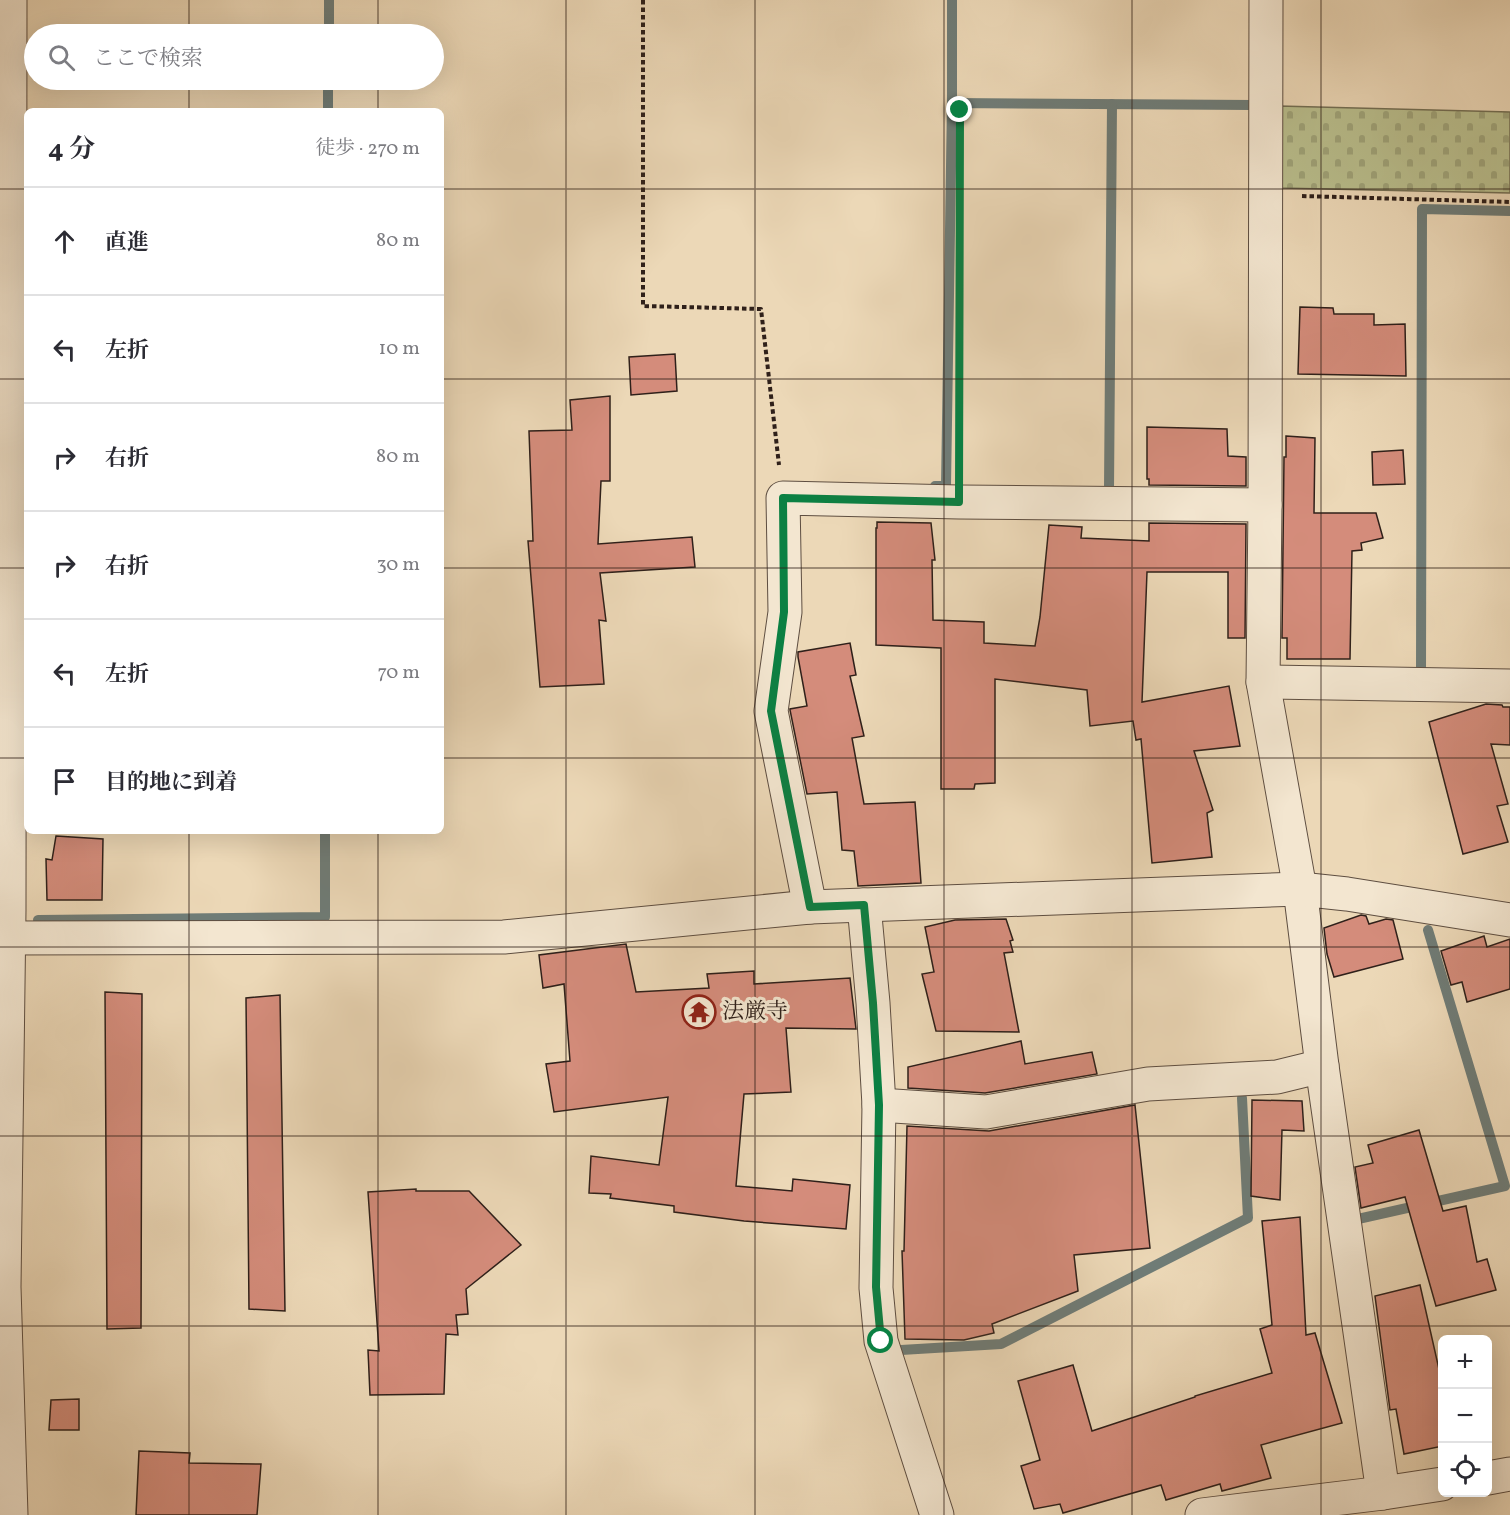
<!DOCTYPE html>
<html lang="ja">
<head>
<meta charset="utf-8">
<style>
  body { margin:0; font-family:Vollkorn,"Noto Serif JP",serif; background:#f2f2f3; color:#2b2b33 }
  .controls { position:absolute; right:18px; bottom:18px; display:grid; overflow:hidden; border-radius:9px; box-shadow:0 6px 24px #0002 }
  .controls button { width:54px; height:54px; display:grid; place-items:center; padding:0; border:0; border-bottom:2px solid #e1e1e2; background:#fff; color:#2b2b33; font:30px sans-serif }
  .stop { position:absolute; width:18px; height:18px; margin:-14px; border:4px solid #0b8043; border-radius:50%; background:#fff }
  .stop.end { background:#0b8043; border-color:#fff; box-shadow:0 2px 6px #0008 }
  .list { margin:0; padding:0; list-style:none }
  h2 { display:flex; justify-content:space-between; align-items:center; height:78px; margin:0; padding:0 24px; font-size:26px }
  h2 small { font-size:20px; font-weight:400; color:#7c7c81 }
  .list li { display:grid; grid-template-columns:39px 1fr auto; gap:18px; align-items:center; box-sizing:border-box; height:108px; padding:0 24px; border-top:2px solid #e1e1e2 }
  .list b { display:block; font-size:22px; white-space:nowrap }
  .list em { font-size:20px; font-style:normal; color:#7c7c81 }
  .icon { flex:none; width:33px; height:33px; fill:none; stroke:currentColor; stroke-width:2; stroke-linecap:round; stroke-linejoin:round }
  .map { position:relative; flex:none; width:1510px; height:1515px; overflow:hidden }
  .search { position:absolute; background:#fff; box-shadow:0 6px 24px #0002; left:24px; top:24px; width:420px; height:66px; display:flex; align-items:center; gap:15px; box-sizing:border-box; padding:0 21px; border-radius:33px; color:#7c7c81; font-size:22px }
  .panel { position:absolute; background:#fff; box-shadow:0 6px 24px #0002; left:24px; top:108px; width:420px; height:726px; border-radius:9px }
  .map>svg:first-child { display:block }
  .cemetery { fill:url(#cemetery-stones); stroke:#746f54; stroke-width:1.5 }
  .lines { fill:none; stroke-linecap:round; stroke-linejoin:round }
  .stream { stroke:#6f7c77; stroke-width:10 }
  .building { fill:#d48c7b; stroke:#2f201a; stroke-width:1.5 }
  .minor-casing { stroke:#5e4e41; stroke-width:35 }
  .tertiary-casing { stroke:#5e4e41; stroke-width:35 }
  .path { stroke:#2f201a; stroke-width:4; stroke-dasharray:4.5 3; stroke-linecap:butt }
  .minor { stroke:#f3e6d0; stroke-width:33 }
  .tertiary { stroke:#f3e6d0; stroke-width:33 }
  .route { stroke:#0b8043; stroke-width:8 }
  .grid { fill:none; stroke:#2f201a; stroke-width:1.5; stroke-opacity:0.55 }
  .labels { text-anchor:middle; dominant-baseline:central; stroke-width:6; stroke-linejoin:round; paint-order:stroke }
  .poi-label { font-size:22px; fill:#2f201a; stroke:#f3e6d0; text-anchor:start }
</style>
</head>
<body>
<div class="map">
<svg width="1510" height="1515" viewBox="0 0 1510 1515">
  <defs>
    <pattern id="cemetery-stones" width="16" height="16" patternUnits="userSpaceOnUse" patternTransform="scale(1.5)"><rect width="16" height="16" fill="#b9be8d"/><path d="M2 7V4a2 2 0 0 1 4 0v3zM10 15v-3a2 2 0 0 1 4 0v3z" fill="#9fa379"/></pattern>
  </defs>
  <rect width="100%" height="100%" fill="#ecd8b7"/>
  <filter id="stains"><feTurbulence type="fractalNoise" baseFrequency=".00333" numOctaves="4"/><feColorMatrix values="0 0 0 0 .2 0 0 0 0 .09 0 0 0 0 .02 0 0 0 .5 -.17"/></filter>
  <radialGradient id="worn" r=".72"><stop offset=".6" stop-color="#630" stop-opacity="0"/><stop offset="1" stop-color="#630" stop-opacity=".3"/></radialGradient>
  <polygon class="cemetery" points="1279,106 1510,112 1510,193 1280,188"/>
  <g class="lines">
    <g class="stream">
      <polyline points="329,34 329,0"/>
      <polyline points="952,103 952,0"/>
      <polyline points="328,111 328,80"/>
      <polyline points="935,486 946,486 952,103 1253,105"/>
      <polyline points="1109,490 1112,104"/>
      <polyline points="1421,673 1422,209 1510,211"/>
      <polyline points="38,920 325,917 325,831"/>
      <polyline points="1358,1219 1505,1186 1428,930"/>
      <polyline points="901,1350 1001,1344 1248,1218 1242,1098"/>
    </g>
  </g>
  <g class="building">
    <polygon points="1300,307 1333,308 1334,314 1374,314 1374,325 1405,324 1406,376 1298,374"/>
    <polygon points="675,354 677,391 631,395 629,357"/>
    <polygon points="610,396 610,481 601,481 598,544 692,537 695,567 600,573 606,621 599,620 604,684 540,687 528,541 533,541 529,431 572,430 570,400"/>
    <polygon points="1147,427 1227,429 1228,456 1246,457 1246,486 1149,485 1149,479 1147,479"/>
    <polygon points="1286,436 1315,438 1314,513 1376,513 1383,538 1361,543 1362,550 1352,551 1350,659 1287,659 1287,638 1282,638 1284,457 1286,457"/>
    <polygon points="1403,450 1405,484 1373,485 1372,452"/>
    <polygon points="877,522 931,523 935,560 932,560 933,620 984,622 984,643 1035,646 1040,617 1049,525 1082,527 1081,538 1149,541 1149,523 1246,524 1245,638 1228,638 1228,572 1147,572 1142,702 1229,686 1240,746 1194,751 1213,810 1207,813 1212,857 1152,863 1141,739 1136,740 1133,721 1090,726 1087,690 995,679 995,783 975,784 974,789 941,789 941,648 876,645 876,528 877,528"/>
    <polygon points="850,643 856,675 850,676 864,736 852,738 864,804 915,802 921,883 858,886 854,851 842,850 837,792 807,794 790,710 790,709 807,706 798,657 798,652"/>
    <polygon points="1486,704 1502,705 1503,707 1510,707 1510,745 1491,744 1508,804 1497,806 1508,842 1463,854 1429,722"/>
    <polygon points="56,836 103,839 102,900 47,900 46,859 52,860"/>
    <polygon points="1361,915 1366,916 1369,924 1386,919 1393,920 1403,959 1334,977 1327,954 1324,928"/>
    <polygon points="1006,919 1013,940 1010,941 1013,952 1004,953 1019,1032 936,1031 922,974 934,972 925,927 955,920"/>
    <polygon points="1484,936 1487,947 1510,939 1510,989 1467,1002 1462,982 1451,985 1441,951"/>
    <polygon points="626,944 636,992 709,988 707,974 754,971 754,984 850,978 856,1029 786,1028 791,1092 744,1094 736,1186 792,1191 793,1179 850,1185 846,1229 744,1221 674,1212 674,1206 610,1198 611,1194 589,1193 591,1156 659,1165 668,1097 554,1112 546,1064 570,1061 564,984 543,988 539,955"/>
    <polygon points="105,992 142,994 141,1328 107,1329"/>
    <polygon points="280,995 285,1311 249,1309 246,998"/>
    <polygon points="1021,1041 1025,1064 1092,1052 1097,1074 985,1093 908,1088 908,1067"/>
    <polygon points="1252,1100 1302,1101 1304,1131 1282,1130 1280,1200 1251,1196"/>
    <polygon points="1135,1105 1150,1248 1074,1255 1078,1291 992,1324 994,1333 964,1340 905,1339 902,1251 904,1251 907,1126 989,1131"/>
    <polygon points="1419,1130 1443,1211 1466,1206 1477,1262 1487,1259 1496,1290 1436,1306 1405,1197 1361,1208 1355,1167 1373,1163 1368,1145"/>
    <polygon points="416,1189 416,1191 469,1191 521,1245 466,1289 468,1314 456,1315 458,1335 446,1334 444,1394 370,1395 368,1350 379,1351 368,1192"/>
    <polygon points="1300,1217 1306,1335 1315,1333 1342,1423 1261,1445 1271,1478 1222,1491 1220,1484 1166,1500 1161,1485 1063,1513 1060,1504 1034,1509 1021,1466 1040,1460 1018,1381 1073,1365 1092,1431 1195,1397 1195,1396 1272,1373 1260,1329 1272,1325 1262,1221"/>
    <polygon points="1420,1285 1443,1387 1443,1446 1404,1454 1396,1409 1390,1410 1375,1296"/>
    <polygon points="79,1399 79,1430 49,1430 51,1400"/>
    <polygon points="139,1451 190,1453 189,1463 261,1464 257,1515 136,1515"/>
  </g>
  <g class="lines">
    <defs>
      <g id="minor">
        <polyline points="1266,0 1265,505 1263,682 1300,889 1322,1066 1383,1493"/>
        <polyline points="1263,682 1510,686"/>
        <polyline points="864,905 873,1003 879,1105 876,1288 881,1341 937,1515"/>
        <polyline points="810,907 771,711 785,612 783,498 959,502 1265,505"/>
        <polyline points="0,938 504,937 810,907 1300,889 1347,894 1510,920"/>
        <polyline points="879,1105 986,1112 1148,1084 1277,1077 1322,1066"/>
      </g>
      <g id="tertiary">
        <polyline points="10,0 9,910 4,1287 11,1515"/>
        <polyline points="1488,1478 1510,1474"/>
        <polyline points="1202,1515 1383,1493 1442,1484"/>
      </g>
    </defs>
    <use href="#minor" class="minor-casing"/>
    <use href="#tertiary" class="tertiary-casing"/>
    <g class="path">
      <polyline points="643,0 643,306 761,309 779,465"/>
      <polyline points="1302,196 1510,202"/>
      <polyline points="959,467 960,110"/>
    </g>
    <use href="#minor" class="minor"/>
    <use href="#tertiary" class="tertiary"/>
  </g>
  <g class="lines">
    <polyline class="route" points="881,1341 876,1287 879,1105 873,1003 864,905 810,907 771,711 784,612 783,498 959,502 960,110"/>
  </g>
  <path class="grid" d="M189,0V34M378,0V34M566,0V1515M755,0V1515M944,0V1515M1132,0V1515M1321,0V1515M189,80V111M378,80V111M0,189H27M441,189H1510M0,379H27M441,379H1510M0,568H27M441,568H1510M0,758H27M441,758H1510M189,831V1515M378,831V1515M0,947H1510M0,1136H1510M0,1326H1510"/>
  <defs>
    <symbol id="temple-ring" viewBox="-11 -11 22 22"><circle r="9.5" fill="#f3e6d0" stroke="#8f2418" stroke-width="1.5"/><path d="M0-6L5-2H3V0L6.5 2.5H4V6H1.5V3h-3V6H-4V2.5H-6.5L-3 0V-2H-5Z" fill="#8f2418"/></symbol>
  </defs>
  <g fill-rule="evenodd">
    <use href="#temple-ring" x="680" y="993" width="38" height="38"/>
  </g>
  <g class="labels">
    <g class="poi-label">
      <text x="722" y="1012">法厳寺</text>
    </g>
  </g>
  <rect width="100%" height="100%" filter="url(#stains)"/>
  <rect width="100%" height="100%" fill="url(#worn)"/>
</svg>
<div class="controls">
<button>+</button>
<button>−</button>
<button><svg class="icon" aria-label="locate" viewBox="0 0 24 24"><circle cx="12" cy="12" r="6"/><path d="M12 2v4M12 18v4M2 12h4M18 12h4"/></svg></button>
</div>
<div class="stop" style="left:881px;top:1341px"></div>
<div class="stop end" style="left:960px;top:110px"></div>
<div class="search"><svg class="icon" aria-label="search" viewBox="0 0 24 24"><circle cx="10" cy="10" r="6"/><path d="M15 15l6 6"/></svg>ここで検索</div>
<section class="panel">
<h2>4 分<small>徒歩 · 270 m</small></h2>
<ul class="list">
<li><svg class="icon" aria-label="ahead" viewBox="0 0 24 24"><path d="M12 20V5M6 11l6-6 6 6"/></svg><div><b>直進</b></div><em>80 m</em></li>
<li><svg class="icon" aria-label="left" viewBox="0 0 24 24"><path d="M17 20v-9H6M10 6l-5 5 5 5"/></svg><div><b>左折</b></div><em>10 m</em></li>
<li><svg class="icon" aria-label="right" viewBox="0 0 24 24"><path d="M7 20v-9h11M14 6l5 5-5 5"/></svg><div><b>右折</b></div><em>80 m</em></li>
<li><svg class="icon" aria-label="right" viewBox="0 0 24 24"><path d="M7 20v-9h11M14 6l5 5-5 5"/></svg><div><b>右折</b></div><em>30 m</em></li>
<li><svg class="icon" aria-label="left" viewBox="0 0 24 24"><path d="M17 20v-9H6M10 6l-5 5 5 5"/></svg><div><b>左折</b></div><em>70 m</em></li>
<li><svg class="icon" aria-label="arrive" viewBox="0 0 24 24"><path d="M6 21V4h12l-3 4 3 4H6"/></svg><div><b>目的地に到着</b></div></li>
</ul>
</section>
</div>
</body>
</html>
